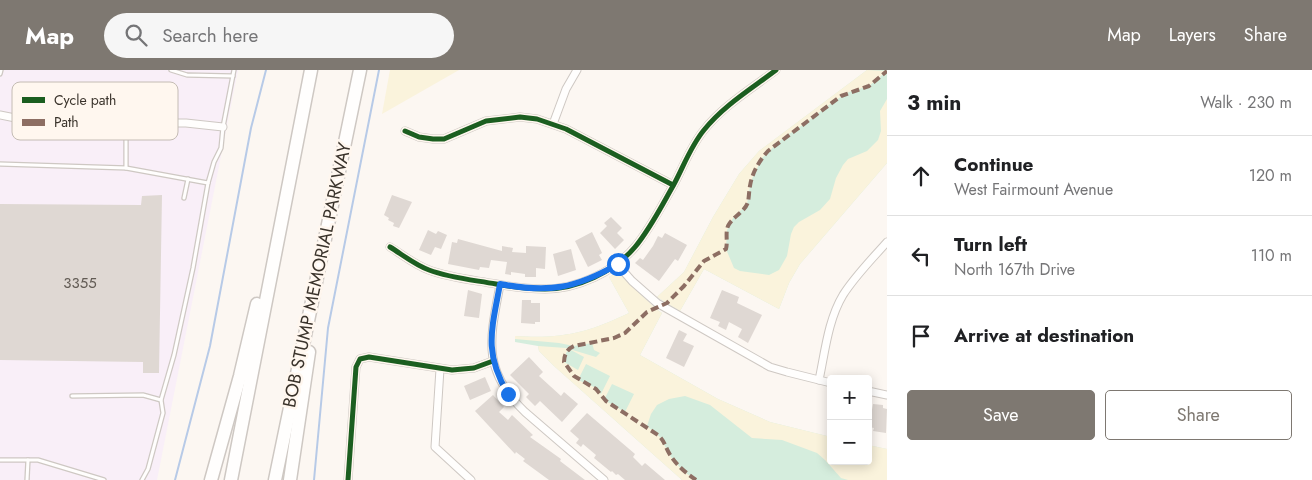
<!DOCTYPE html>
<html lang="en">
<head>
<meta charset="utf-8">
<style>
  body { margin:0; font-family:Jost,sans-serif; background:#f6f6f6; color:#202124 }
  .controls { position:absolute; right:15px; bottom:15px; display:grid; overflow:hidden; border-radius:5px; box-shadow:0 2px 12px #0003 }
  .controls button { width:45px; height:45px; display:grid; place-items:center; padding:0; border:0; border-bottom:1px solid #e0e0e0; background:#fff; color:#202124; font:25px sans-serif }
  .stop { position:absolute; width:15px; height:15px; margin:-11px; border:4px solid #1a73e8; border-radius:50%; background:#fff }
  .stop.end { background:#1a73e8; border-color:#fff; box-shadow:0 1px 5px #0008 }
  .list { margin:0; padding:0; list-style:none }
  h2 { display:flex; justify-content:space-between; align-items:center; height:65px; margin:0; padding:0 20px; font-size:21px }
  h2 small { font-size:16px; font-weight:400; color:#757577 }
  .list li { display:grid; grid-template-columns:32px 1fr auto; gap:15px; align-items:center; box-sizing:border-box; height:80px; padding:0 20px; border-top:1px solid #e0e0e0 }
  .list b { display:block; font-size:19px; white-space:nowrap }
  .list p { margin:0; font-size:16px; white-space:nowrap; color:#757577 }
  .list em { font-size:16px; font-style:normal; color:#757577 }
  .actions { display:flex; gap:10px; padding:15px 20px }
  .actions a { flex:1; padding:11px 0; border:1px solid #7e7871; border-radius:5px; text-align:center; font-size:18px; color:#7e7871 }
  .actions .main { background:#7e7871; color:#fff }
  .icon { flex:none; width:28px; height:28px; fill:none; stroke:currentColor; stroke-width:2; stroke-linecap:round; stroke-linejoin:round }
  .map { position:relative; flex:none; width:887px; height:410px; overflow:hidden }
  header { display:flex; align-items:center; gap:30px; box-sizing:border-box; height:70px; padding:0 25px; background:#7e7871; color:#fff }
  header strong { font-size:24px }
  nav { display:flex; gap:28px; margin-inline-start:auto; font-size:18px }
  .search { width:350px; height:45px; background:#f6f6f6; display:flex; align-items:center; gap:12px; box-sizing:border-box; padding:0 18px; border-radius:28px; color:#757577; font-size:19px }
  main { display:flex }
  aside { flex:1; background:#fff }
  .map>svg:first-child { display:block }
  .industrial { fill:#f9eff8 }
  .green { fill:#d5eddd }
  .sand { fill:#faf3dc; fill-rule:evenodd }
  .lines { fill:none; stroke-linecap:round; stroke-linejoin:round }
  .stream { stroke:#b7cae7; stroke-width:2 }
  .building { fill:#dfd8d3 }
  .lane-casing { stroke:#cec8c3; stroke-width:5.5 }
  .street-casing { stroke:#cec8c3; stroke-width:9 }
  .highway-casing { stroke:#cec8c3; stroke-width:15 }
  .lane { stroke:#fffefd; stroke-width:3 }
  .street { stroke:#fffefd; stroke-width:7 }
  .highway { stroke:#fffefd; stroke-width:12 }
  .quiet { stroke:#8d6e63; stroke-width:4; stroke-dasharray:8 4; stroke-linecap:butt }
  .cycleway-casing { stroke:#fff7ef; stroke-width:8 }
  .cycleway { stroke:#1b5e20; stroke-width:5 }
  .route { stroke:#1a73e8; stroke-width:6 }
  .labels { text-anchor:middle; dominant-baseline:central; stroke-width:5; stroke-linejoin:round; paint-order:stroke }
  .number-label { font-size:15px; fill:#635c55 }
  .street-label { font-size:18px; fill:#3a332b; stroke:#fff7ef }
  .key { fill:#fff7ef; stroke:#c4bcb4; stroke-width:1 }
  .key-label { font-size:14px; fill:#3a332b }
</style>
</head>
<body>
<header>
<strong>Map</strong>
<div class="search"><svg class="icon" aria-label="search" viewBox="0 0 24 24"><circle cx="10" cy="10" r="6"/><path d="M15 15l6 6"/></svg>Search here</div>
<nav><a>Map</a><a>Layers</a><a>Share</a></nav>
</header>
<main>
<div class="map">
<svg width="887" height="410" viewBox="0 0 887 410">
  <rect width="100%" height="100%" fill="#fcf7f2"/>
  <polygon class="industrial" points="0,0 238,0 157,410 0,410"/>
  <g class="green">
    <polygon points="867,0 887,0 887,93 800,194 789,213 779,239 704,199 680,241 657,227 684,202 713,147 739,104 759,81"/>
    <path d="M617,202L655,238L662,243L640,285L718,329L770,352L831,367V391H868V375L887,379V410H682L554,296L539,281L538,276L515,272V266C562,269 587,263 629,243L609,207Z"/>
  </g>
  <g class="sand">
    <polygon points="390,0 459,0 382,44"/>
    <polygon points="867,0 887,1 869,16 849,22 834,31 807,52 783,68 762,88 751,111 747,134 733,148 727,160 726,179 734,198 740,201 769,205 779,200 787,186 791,164 794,157 799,152 820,140 830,129 836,108 843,95 848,89 867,81 878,70 881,61 880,41 887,29 887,93 800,194 789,213 779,239 704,199 680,241 657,227 684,202 713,147 739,104 759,81"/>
    <path d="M617,202L655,238L662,243L640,285L718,329L770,352L831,367V391H868V375L887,379V410H848L841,408L825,390L817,383L782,370L752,368L710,335L685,326L669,329L657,335L651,344L647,356L660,367L671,387L683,401L696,410H682L554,296L539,281L538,276L566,278L596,287L600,283L594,280L592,273L574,276L559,273L515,269V266C562,269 587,263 629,243L609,207ZM569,279L584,287L578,300L564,292L566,283ZM586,294L610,306L601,324L594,317L578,310ZM612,314L634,324L625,342L604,330Z"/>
  </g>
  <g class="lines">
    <g class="stream">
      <polyline points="175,410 210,276 251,58 266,0"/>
      <polyline points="314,410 328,258 379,0"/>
    </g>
  </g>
  <g class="building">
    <polygon points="162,125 159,303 143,303 143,292 0,290 0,134 141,135 142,126"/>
    <polygon points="392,125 412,132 399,158 393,156 394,153 388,150 389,148 384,145"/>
    <polygon points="611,147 622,158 617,163 624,170 615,179 600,163 607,156 604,153"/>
    <polygon points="428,160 436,164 438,161 447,165 441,179 435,177 431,185 419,180"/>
    <polygon points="592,162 602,183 599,185 602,190 588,197 575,171"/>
    <polygon points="665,163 687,175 678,191 675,189 659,211 635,193 640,188 643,190 653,176 658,166 662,168"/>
    <polygon points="458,169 502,181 502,176 513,178 512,182 526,183 526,176 546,177 545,199 536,198 536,207 525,207 525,204 511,202 511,205 505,204 507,192 491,190 489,198 480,197 479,200 448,194 452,172 457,173"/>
    <polygon points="571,179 576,200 558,206 553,184"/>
    <polygon points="468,220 482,224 479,248 464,246"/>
    <polygon points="722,220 739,227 737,233 762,245 748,273 738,267 742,259 729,252 726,260 718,256 720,252 710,248"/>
    <polygon points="522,230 531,230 531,233 540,233 540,252 535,252 535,254 521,253"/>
    <polygon points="679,260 687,264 683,271 694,276 684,297 666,288"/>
    <polygon points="529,287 543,302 539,306 561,326 564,322 578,334 562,352 540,331 535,336 526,327 529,324 510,305"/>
    <polygon points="485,307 491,321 470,330 464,316"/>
    <polygon points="493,325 504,337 499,342 508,350 512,345 533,365 530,367 561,389 560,391 585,410 549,410 523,391 525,389 516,382 515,384 475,341"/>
    <polygon points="873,334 883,335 883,338 887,339 886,363 873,361 874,358 869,357"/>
    <polygon points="587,343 635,384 633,387 642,396 645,393 665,410 625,410 618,404 616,405 612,401 611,402 594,388 596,385 583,374 581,377 576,373 579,369 570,361"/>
  </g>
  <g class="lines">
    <defs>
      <g id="lane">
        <polyline points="171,0 187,5 233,6"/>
        <polyline points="0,4 1,0"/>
        <polyline points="0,94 126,98 126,54"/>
        <polyline points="126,98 208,113"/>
        <polyline points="184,128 188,109"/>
        <polyline points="72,326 143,325 161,330"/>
        <polyline points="0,390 38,390 104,410"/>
        <polyline points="27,410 28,390"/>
        <polyline points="142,410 148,399 163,343 161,330 174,285 193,198 208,113 214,92 221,78 223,57 234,0"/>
      </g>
      <g id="street">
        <polyline points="0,45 40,53 186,53 223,57"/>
        <polyline points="553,54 566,19 577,0"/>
        <polyline points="405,61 419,67 433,69 444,69 486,51 520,47 537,49 566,59 673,115"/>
        <path d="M390,177C403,185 415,195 429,200C450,208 474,210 496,214C512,217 528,219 545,219C577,219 614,202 635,177C650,159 661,137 673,116C683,98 690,77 704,60C723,36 751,19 776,0"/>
        <polyline points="617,194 632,211 657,233 770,297 787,302 831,313"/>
        <path d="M500,215C490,268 481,300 525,342L604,410"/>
        <polyline points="440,299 435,377 471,410"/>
        <path d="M819,310C825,282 828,250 843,225C855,206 872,189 887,172"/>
        <polyline points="868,321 887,325"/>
        <polyline points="348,410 356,297 360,289 369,287 452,300 474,298 493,291"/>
      </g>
      <g id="highway">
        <polyline points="211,410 240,306 257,234"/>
        <polyline points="231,410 311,0"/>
        <polyline points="275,410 360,0"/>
        <polyline points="290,410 309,282"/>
      </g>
    </defs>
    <use href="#lane" class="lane-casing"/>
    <use href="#street" class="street-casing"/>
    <use href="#highway" class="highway-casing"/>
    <use href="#lane" class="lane"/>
    <use href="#street" class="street"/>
    <use href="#highway" class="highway"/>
    <path class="quiet" d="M696,410C686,403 675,394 669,383C665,376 664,370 658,365L606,331L596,319L574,306L564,292C564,285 567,279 574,276L614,268L625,263L647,242L667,233L684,216L704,191L726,179C728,171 725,164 728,156C733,146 745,142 748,132C749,127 749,121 750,116C752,103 759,91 768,81L841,26L869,16L887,1"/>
    <defs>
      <g id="cycleway">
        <polyline points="405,61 419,67 433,69 444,69 486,51 520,47 537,49 566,59 673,115"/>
        <path d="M390,177C403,185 415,195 429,200C450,208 474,210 496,214C512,217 528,219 545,219C577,219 614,202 635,177C650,159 661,137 673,116C683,98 690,77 704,60C723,36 751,19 776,0"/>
        <polyline points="348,410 356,297 360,289 369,287 452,300 474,298 493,291"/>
      </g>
    </defs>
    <use href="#cycleway" class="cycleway-casing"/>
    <use href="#cycleway" class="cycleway"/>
  </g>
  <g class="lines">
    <path class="route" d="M508,324C483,282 492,259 500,214C548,223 575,219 618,194"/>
  </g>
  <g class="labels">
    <g class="number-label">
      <text x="80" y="213">3355</text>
    </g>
    <g class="street-label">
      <text transform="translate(317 205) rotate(-78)">BOB STUMP MEMORIAL PARKWAY</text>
    </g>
  </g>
  <rect x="12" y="12" width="166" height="58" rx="8" class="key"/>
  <rect x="22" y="27" width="23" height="6" fill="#1b5e20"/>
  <rect x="22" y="49" width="23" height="7" fill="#8d6e63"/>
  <g class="key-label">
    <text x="54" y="35">Cycle path</text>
    <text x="54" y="57">Path</text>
  </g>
</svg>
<div class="controls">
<button>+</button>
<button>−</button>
</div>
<div class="stop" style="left:618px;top:194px"></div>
<div class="stop end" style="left:508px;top:324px"></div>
</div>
<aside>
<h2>3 min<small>Walk · 230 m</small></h2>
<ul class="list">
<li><svg class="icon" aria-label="ahead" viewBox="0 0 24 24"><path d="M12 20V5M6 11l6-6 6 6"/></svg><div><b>Continue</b><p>West Fairmount Avenue</p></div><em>120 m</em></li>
<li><svg class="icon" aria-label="left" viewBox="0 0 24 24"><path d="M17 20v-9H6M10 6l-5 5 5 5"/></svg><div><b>Turn left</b><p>North 167th Drive</p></div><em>110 m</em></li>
<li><svg class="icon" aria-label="arrive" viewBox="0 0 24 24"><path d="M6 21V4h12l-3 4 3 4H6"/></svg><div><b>Arrive at destination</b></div></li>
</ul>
<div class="actions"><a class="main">Save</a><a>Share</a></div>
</aside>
</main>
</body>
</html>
